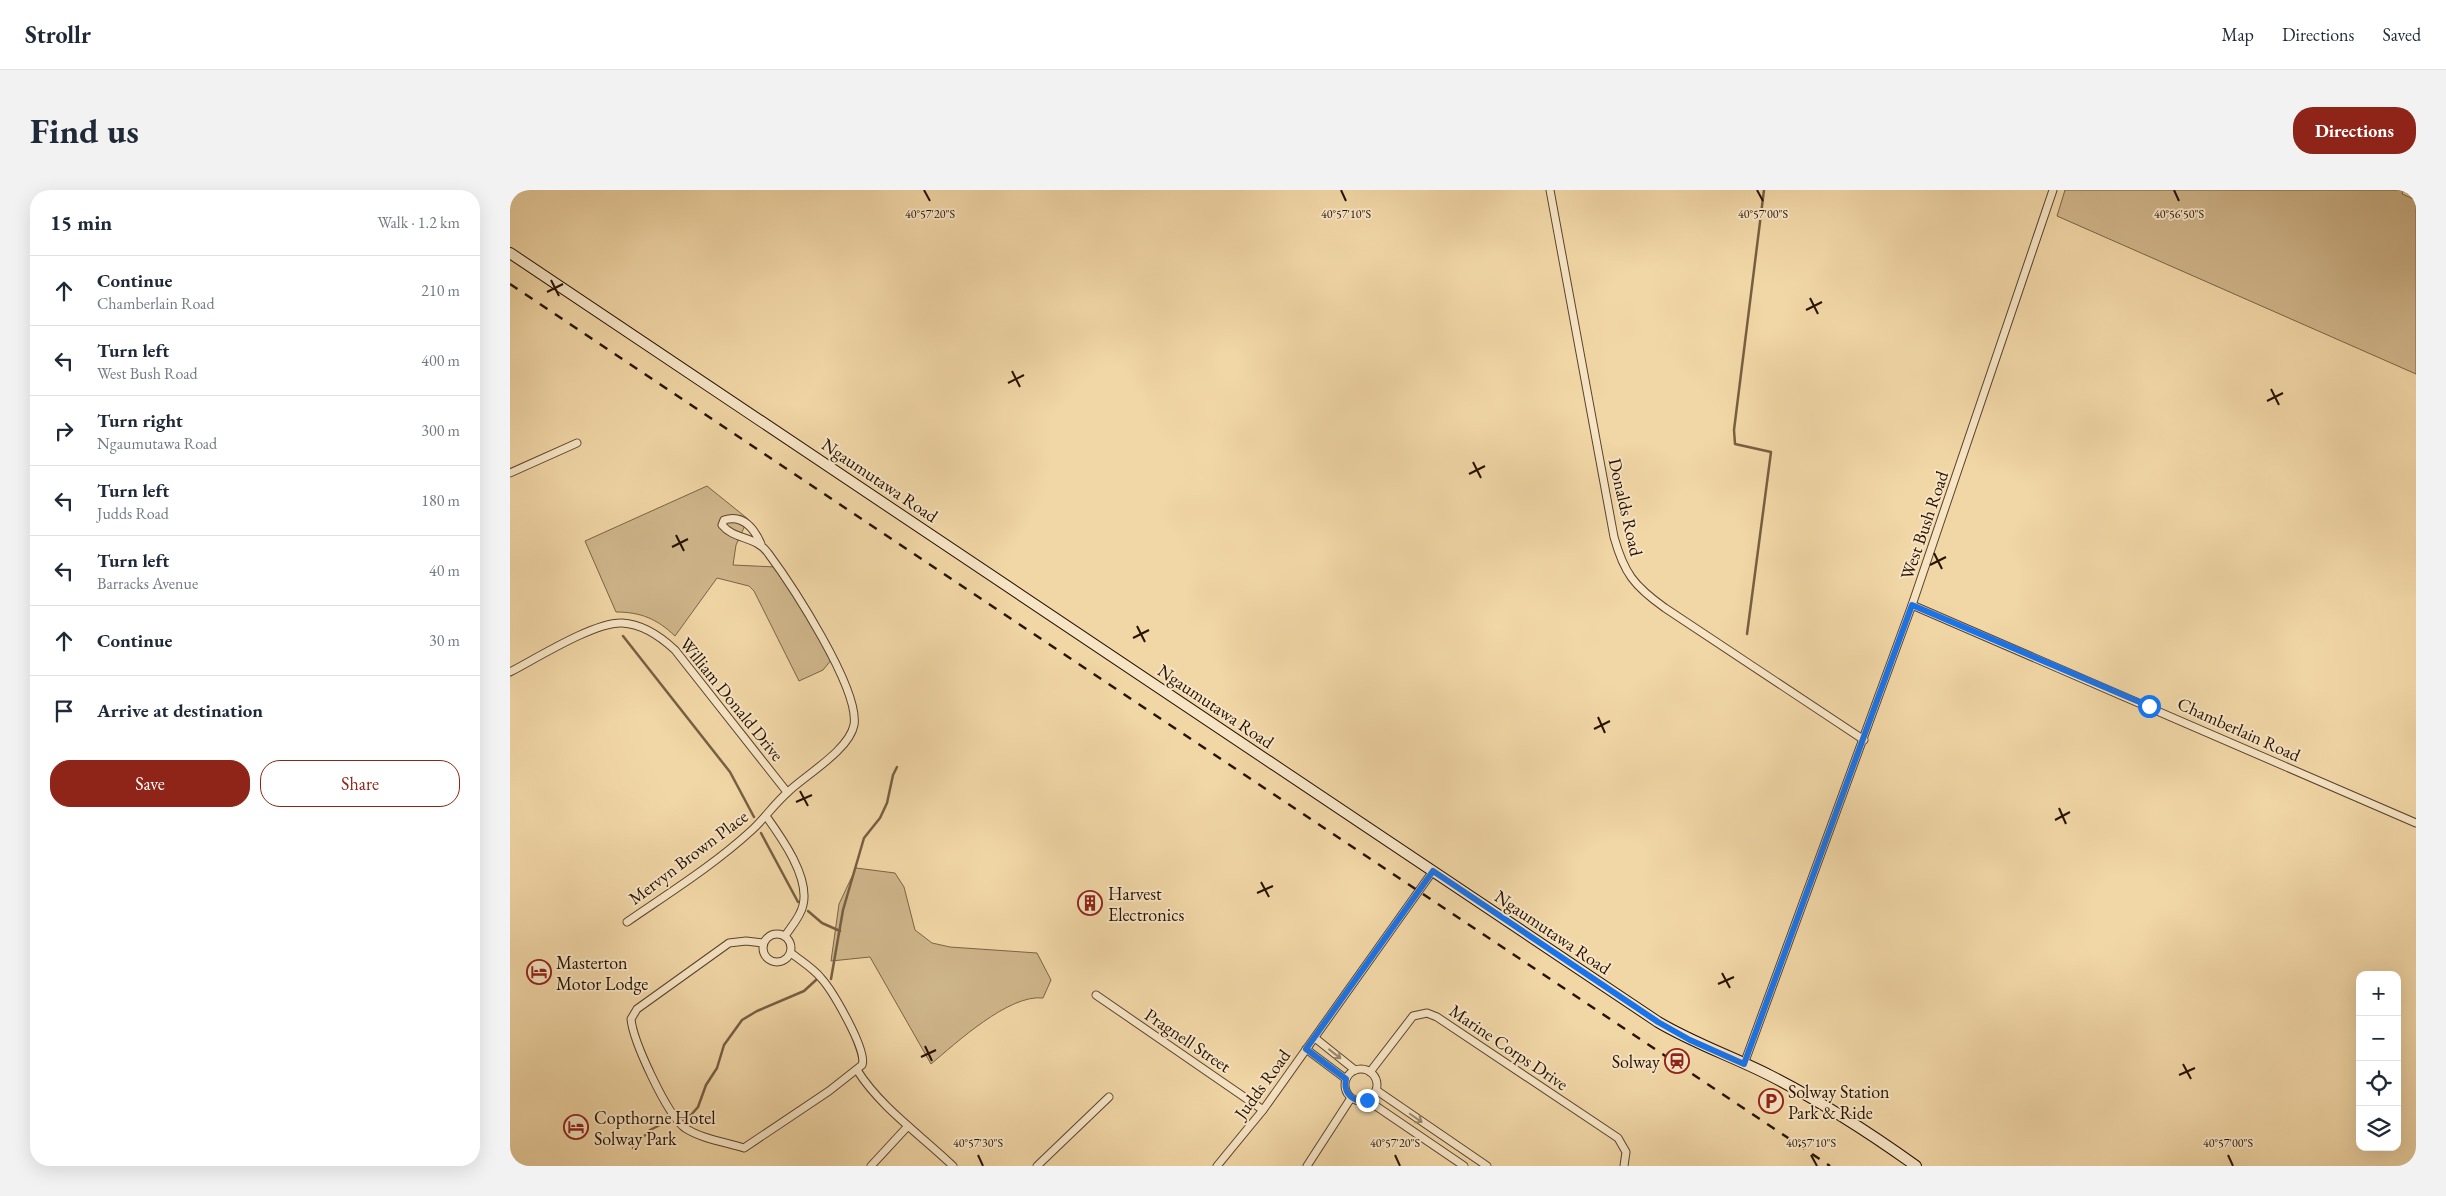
<!DOCTYPE html>
<html lang="en">
<head>
<meta charset="utf-8">
<style>
  body { margin:0; font-family:"EB Garamond",serif; background:#f2f2f3; color:#1f2937 }
  .controls { position:absolute; right:15px; bottom:15px; display:grid; overflow:hidden; border-radius:10px; box-shadow:0 5px 20px #0002 }
  .controls button { width:45px; height:45px; display:grid; place-items:center; padding:0; border:0; border-bottom:1px solid #e0e1e3; background:#fff; color:#1f2937; font:25px sans-serif }
  .stop { position:absolute; width:15px; height:15px; margin:-11px; border:4px solid #1a73e8; border-radius:50%; background:#fff }
  .stop.end { background:#1a73e8; border-color:#fff; box-shadow:0 1px 5px #0008 }
  .list { margin:0; padding:0; list-style:none }
  h2 { display:flex; justify-content:space-between; align-items:center; height:65px; margin:0; padding:0 20px; font-size:21px }
  h2 small { font-size:16px; font-weight:400; color:#747a83 }
  .list li { display:grid; grid-template-columns:32px 1fr auto; gap:15px; align-items:center; box-sizing:border-box; height:70px; padding:0 20px; border-top:1px solid #e0e1e3 }
  .list b { display:block; font-size:19px; white-space:nowrap }
  .list p { margin:0; font-size:16px; white-space:nowrap; color:#747a83 }
  .list em { font-size:16px; font-style:normal; color:#747a83 }
  .actions { display:flex; gap:10px; padding:15px 20px }
  .actions a { flex:1; padding:11px 0; border:1px solid #8f2418; border-radius:20px; text-align:center; font-size:18px; color:#8f2418 }
  .actions .main { background:#8f2418; color:#fff }
  .icon { flex:none; width:28px; height:28px; fill:none; stroke:currentColor; stroke-width:2; stroke-linecap:round; stroke-linejoin:round }
  .map { position:relative; flex:none; width:1906px; height:976px; overflow:hidden; border-radius:20px }
  header { display:flex; align-items:center; gap:30px; box-sizing:border-box; height:70px; padding:0 25px; background:#fff; border-bottom:1px solid #e0e1e3 }
  header strong { font-size:24px }
  nav { display:flex; gap:28px; margin-inline-start:auto; font-size:18px }
  .intro { display:flex; align-items:center; justify-content:space-between; box-sizing:border-box; height:120px; padding:0 30px }
  h1 { margin:0; font-size:35px }
  .button { padding:12px 22px; border-radius:20px; background:#8f2418; color:#fff; font-size:18px; font-weight:700 }
  main { display:flex; gap:30px; padding:0 30px }
  aside { flex:1; background:#fff; border-radius:20px; box-shadow:0 5px 20px #0002 }
  .map>svg:first-child { display:block }
  .green { fill:#cfb58a; stroke:#7b6445 }
  .lines { fill:none; stroke-linecap:round; stroke-linejoin:round }
  .stream { stroke:#775f42; stroke-width:2.5 }
  .street-casing { stroke:#5a432a; stroke-width:9 }
  .secondary-casing { stroke:#271200; stroke-width:12 }
  .street { stroke:#f6e4c5; stroke-width:7 }
  .secondary { stroke:#f6e4c5; stroke-width:10 }
  .rail { stroke:#271200; stroke-width:2.5; stroke-dasharray:9 9; stroke-linecap:butt }
  .oneway { stroke:#99866c }
  .route { stroke:#1a73e8; stroke-width:6 }
  .ticks { fill:none; stroke:#271200; stroke-width:2 }
  .labels { text-anchor:middle; dominant-baseline:central; stroke-width:4; stroke-linejoin:round; paint-order:stroke }
  .street-label { font-size:18px; fill:#271200; stroke:#f6e4c5 }
  .poi-label { font-size:18px; fill:#271200; stroke:#f6e4c5; text-anchor:start }
  .ticks-label { font-size:12px; text-anchor:middle; fill:#271200; stroke:#f6e4c5; stroke-width:4; stroke-linejoin:round; paint-order:stroke }
</style>
</head>
<body>
<header>
<strong>Strollr</strong>
<nav><a>Map</a><a>Directions</a><a>Saved</a></nav>
</header>
<div class="intro"><h1>Find us</h1><a class="button">Directions</a></div>
<main>
<aside>
<h2>15 min<small>Walk · 1.2 km</small></h2>
<ul class="list">
<li><svg class="icon" aria-label="ahead" viewBox="0 0 24 24"><path d="M12 20V5M6 11l6-6 6 6"/></svg><div><b>Continue</b><p>Chamberlain Road</p></div><em>210 m</em></li>
<li><svg class="icon" aria-label="left" viewBox="0 0 24 24"><path d="M17 20v-9H6M10 6l-5 5 5 5"/></svg><div><b>Turn left</b><p>West Bush Road</p></div><em>400 m</em></li>
<li><svg class="icon" aria-label="right" viewBox="0 0 24 24"><path d="M7 20v-9h11M14 6l5 5-5 5"/></svg><div><b>Turn right</b><p>Ngaumutawa Road</p></div><em>300 m</em></li>
<li><svg class="icon" aria-label="left" viewBox="0 0 24 24"><path d="M17 20v-9H6M10 6l-5 5 5 5"/></svg><div><b>Turn left</b><p>Judds Road</p></div><em>180 m</em></li>
<li><svg class="icon" aria-label="left" viewBox="0 0 24 24"><path d="M17 20v-9H6M10 6l-5 5 5 5"/></svg><div><b>Turn left</b><p>Barracks Avenue</p></div><em>40 m</em></li>
<li><svg class="icon" aria-label="ahead" viewBox="0 0 24 24"><path d="M12 20V5M6 11l6-6 6 6"/></svg><div><b>Continue</b></div><em>30 m</em></li>
<li><svg class="icon" aria-label="arrive" viewBox="0 0 24 24"><path d="M6 21V4h12l-3 4 3 4H6"/></svg><div><b>Arrive at destination</b></div></li>
</ul>
<div class="actions"><a class="main">Save</a><a>Share</a></div>
</aside>
<div class="map">
<svg width="1906" height="976" viewBox="0 0 1906 976">
  <rect width="100%" height="100%" fill="#f1d6a6"/>
  <filter id="stains"><feTurbulence type="fractalNoise" baseFrequency=".004" numOctaves="4"/><feColorMatrix values="0 0 0 0 .2 0 0 0 0 .09 0 0 0 0 .02 0 0 0 .5 -.17"/></filter>
  <radialGradient id="worn" r=".72"><stop offset=".6" stop-color="#630" stop-opacity="0"/><stop offset="1" stop-color="#630" stop-opacity=".3"/></radialGradient>
  <g class="green">
    <polygon points="1555,0 1893,0 1892,4 1906,10 1906,184 1547,26"/>
    <path d="M197,296L238,329L226,355L223,375L266,377C295,409 305,430 322,469L313,480L289,491L244,401L239,396L207,388L165,446C147,429 131,422 106,422L75,351Z"/>
    <path d="M346,678L385,683L394,697L405,740L422,753L440,757L527,763L541,790L533,808C499,804 446,853 421,874L360,767L321,771L329,714Z"/>
  </g>
  <g class="lines">
    <g class="stream">
      <polyline points="1237,444 1261,262 1225,254 1224,240 1254,0"/>
      <polyline points="113,446 220,582 244,627"/>
      <polyline points="251,643 288,712"/>
      <polyline points="298,721 312,733 330,741"/>
      <polyline points="321,789 333,720 354,648 370,628 377,613 383,585 387,577"/>
      <polyline points="173,929 181,925 188,917 196,895 207,878 214,855 232,830 247,821 294,801 306,790"/>
      <polyline points="123,958 140,940 160,930"/>
    </g>
    <defs>
      <g id="street">
        <path d="M1040,0L1104,347C1114,383 1124,396 1155,418L1354,550"/>
        <polyline points="0,283 67,253"/>
        <polyline points="1402,415 1906,633"/>
        <path d="M0,482C27,468 84,432 112,433C133,434 150,446 165,460L277,602"/>
        <path d="M256,626C271,647 300,687 293,715C291,726 281,737 275,746"/>
        <path d="M117,732C159,703 204,675 242,640C255,628 265,613 279,601C297,584 339,560 344,535C350,499 281,394 258,363C246,346 224,350 212,335L214,330C233,324 244,338 251,354"/>
        <circle cx="267" cy="758" r="14"/>
        <path d="M253,753L236,751L219,753L127,819L121,829C123,851 157,925 175,938C192,949 215,952 234,958L319,901L352,875C358,861 322,800 311,788C303,778 291,771 281,763"/>
        <polyline points="586,805 753,920"/>
        <polyline points="805,848 845,880"/>
        <polyline points="796,859 836,889"/>
        <polyline points="1234,874 1402,415 1543,0"/>
        <circle cx="851" cy="895" r="16"/>
        <path d="M347,880C371,918 411,945 443,976"/>
        <polyline points="860,882 903,826 917,823 927,827 1108,948 1116,962 1114,976"/>
        <polyline points="866,900 977,976"/>
        <polyline points="857,910 954,976"/>
        <polyline points="361,976 398,936"/>
        <polyline points="527,976 599,907"/>
        <polyline points="707,976 753,920 923,681"/>
        <polyline points="797,976 841,908"/>
      </g>
      <path id="secondary" d="M0,63L1148,832C1185,854 1224,867 1261,886C1312,912 1360,943 1406,976"/>
    </defs>
    <use href="#street" class="street-casing"/>
    <use href="#secondary" class="secondary-casing"/>
    <use href="#street" class="street"/>
    <use href="#secondary" class="secondary"/>
    <polyline class="rail" points="0,94 1320,976"/>
  </g>
  <defs><path id="oneway-shaft" d="M-6 0H5M1.5-3L5.5 0L1.5 3" fill="none" stroke-width="1.6" stroke-linecap="round" stroke-linejoin="round" transform="scale(1.25)"/></defs>
  <g class="oneway">
    <use href="#oneway-shaft" transform="translate(825 864) rotate(38)"/>
    <use href="#oneway-shaft" transform="translate(906 928) rotate(35)"/>
  </g>
  <g class="lines">
    <path class="route" d="M857,910C843,913 833,903 836,889L796,859L923,681L1148,832L1180,850L1234,874L1402,415L1639,516"/>
  </g>
  <path class="ticks" d="M414,0L420,11M831,0L836,11M1247,0L1253,11M1664,0L1669,11M41,90L49,106M37,102L53,94M1300,108L1308,124M1296,120L1312,112M502,181L510,197M498,193L514,185M1761,199L1769,215M1757,211L1773,203M963,272L971,288M959,284L975,276M166,345L174,361M162,357L178,349M1424,363L1432,379M1420,375L1436,367M627,436L635,452M623,448L639,440M1088,527L1095,543M1084,539L1100,531M290,601L298,616M286,612L302,605M1549,618L1556,634M1545,630L1560,622M751,692L759,707M747,703L763,696M1212,783L1220,798M1208,794L1224,787M415,856L422,871M411,867L426,860M1673,874L1681,889M1669,885L1685,878M468,965L473,976M885,965L890,976M1301,965L1307,976M1718,965L1723,976"/>
  <defs>
    <symbol id="building-ring" viewBox="-11 -11 22 22"><circle r="9.5" fill="#f6e4c5" stroke="#8f2418" stroke-width="1.5"/><path d="M-4-6H4V6H1V3H-1V6H-4ZM-2.5-4.3h1.7v1.8h-1.7ZM.8-4.3h1.7v1.8H.8ZM-2.5-1h1.7V.8h-1.7ZM.8-1h1.7V.8H.8Z" fill="#8f2418"/></symbol>
    <symbol id="hotel-ring" viewBox="-11 -11 22 22"><circle r="9.5" fill="#f6e4c5" stroke="#8f2418" stroke-width="1.5"/><path d="M-6-4.5h1.5V1H6V5H4.5V3h-9V5H-6ZM-4 0a1.8 1.8 0 1 1 3.6 0ZM.5 0V-2.5h3Q6-2.5 6 0Z" fill="#8f2418"/></symbol>
    <symbol id="station-ring" viewBox="-11 -11 22 22"><circle r="9.5" fill="#f6e4c5" stroke="#8f2418" stroke-width="1.5"/><path d="M-3-6H3Q5-6 5-4V2Q5 4 3 4L4.5 6H3L1.5 4h-3L-3 6H-4.5L-3 4Q-5 4-5 2V-4Q-5-6-3-6ZM-3.5-4v3h7v-3ZM-3.5 1v1.5H-2V1ZM2 1v1.5H3.5V1Z" fill="#8f2418"/></symbol>
    <symbol id="parking-ring" viewBox="-11 -11 22 22"><circle r="9.5" fill="#f6e4c5" stroke="#8f2418" stroke-width="1.5"/><path d="M-3.5-5.5H1a3.5 3.5 0 0 1 0 7H-1V5.5H-3.5ZM-1-3.4V-.6H.8a1.4 1.4 0 0 0 0-2.8Z" fill="#8f2418"/></symbol>
  </defs>
  <g fill-rule="evenodd">
    <use href="#building-ring" x="566" y="699" width="28" height="28"/>
    <use href="#hotel-ring" x="15" y="768" width="28" height="28"/>
    <use href="#station-ring" x="1153" y="857" width="28" height="28"/>
    <use href="#parking-ring" x="1247" y="897" width="28" height="28"/>
    <use href="#hotel-ring" x="52" y="923" width="28" height="28"/>
  </g>
  <g class="labels">
    <g class="street-label">
      <text transform="translate(370 290) rotate(34)">Ngaumutawa Road</text>
      <text transform="translate(1116 317) rotate(77)">Donalds Road</text>
      <text transform="translate(1414 335) rotate(-71)">West Bush Road</text>
      <text transform="translate(222 509) rotate(51)">William Donald Drive</text>
      <text transform="translate(706 516) rotate(34)">Ngaumutawa Road</text>
      <text transform="translate(1729 539) rotate(24)">Chamberlain Road</text>
      <text transform="translate(178 667) rotate(-37)">Mervyn Brown Place</text>
      <text transform="translate(1043 742) rotate(34)">Ngaumutawa Road</text>
      <text transform="translate(678 850) rotate(34)">Pragnell Street</text>
      <text transform="translate(999 857) rotate(34)">Marine Corps Drive</text>
      <text transform="translate(752 894) rotate(-54)">Judds Road</text>
    </g>
    <g class="poi-label">
      <text x="598" y="703">Harvest<tspan x="598" dy="21">Electronics</tspan></text>
      <text x="46" y="772">Masterton<tspan x="46" dy="21">Motor Lodge</tspan></text>
      <text x="1150" y="871" text-anchor="end">Solway</text>
      <text x="1278" y="901">Solway Station<tspan x="1278" dy="21">Park &amp; Ride</tspan></text>
      <text x="84" y="927">Copthorne Hotel<tspan x="84" dy="21">Solway Park</tspan></text>
    </g>
  </g>
  <g class="ticks-label">
    <text x="420" y="28">40°57'20"S</text>
    <text x="836" y="28">40°57'10"S</text>
    <text x="1253" y="28">40°57'00"S</text>
    <text x="1669" y="28">40°56'50"S</text>
    <text x="468" y="957">40°57'30"S</text>
    <text x="885" y="957">40°57'20"S</text>
    <text x="1301" y="957">40°57'10"S</text>
    <text x="1718" y="957">40°57'00"S</text>
  </g>
  <rect width="100%" height="100%" filter="url(#stains)"/>
  <rect width="100%" height="100%" fill="url(#worn)"/>
</svg>
<div class="controls">
<button>+</button>
<button>−</button>
<button><svg class="icon" aria-label="locate" viewBox="0 0 24 24"><circle cx="12" cy="12" r="6"/><path d="M12 2v4M12 18v4M2 12h4M18 12h4"/></svg></button>
<button><svg class="icon" aria-label="layers" viewBox="0 0 24 24"><path d="M12 4l9 5-9 5-9-5zM3 14l9 5 9-5"/></svg></button>
</div>
<div class="stop" style="left:1639px;top:516px"></div>
<div class="stop end" style="left:857px;top:910px"></div>
</div>
</main>
</body>
</html>
